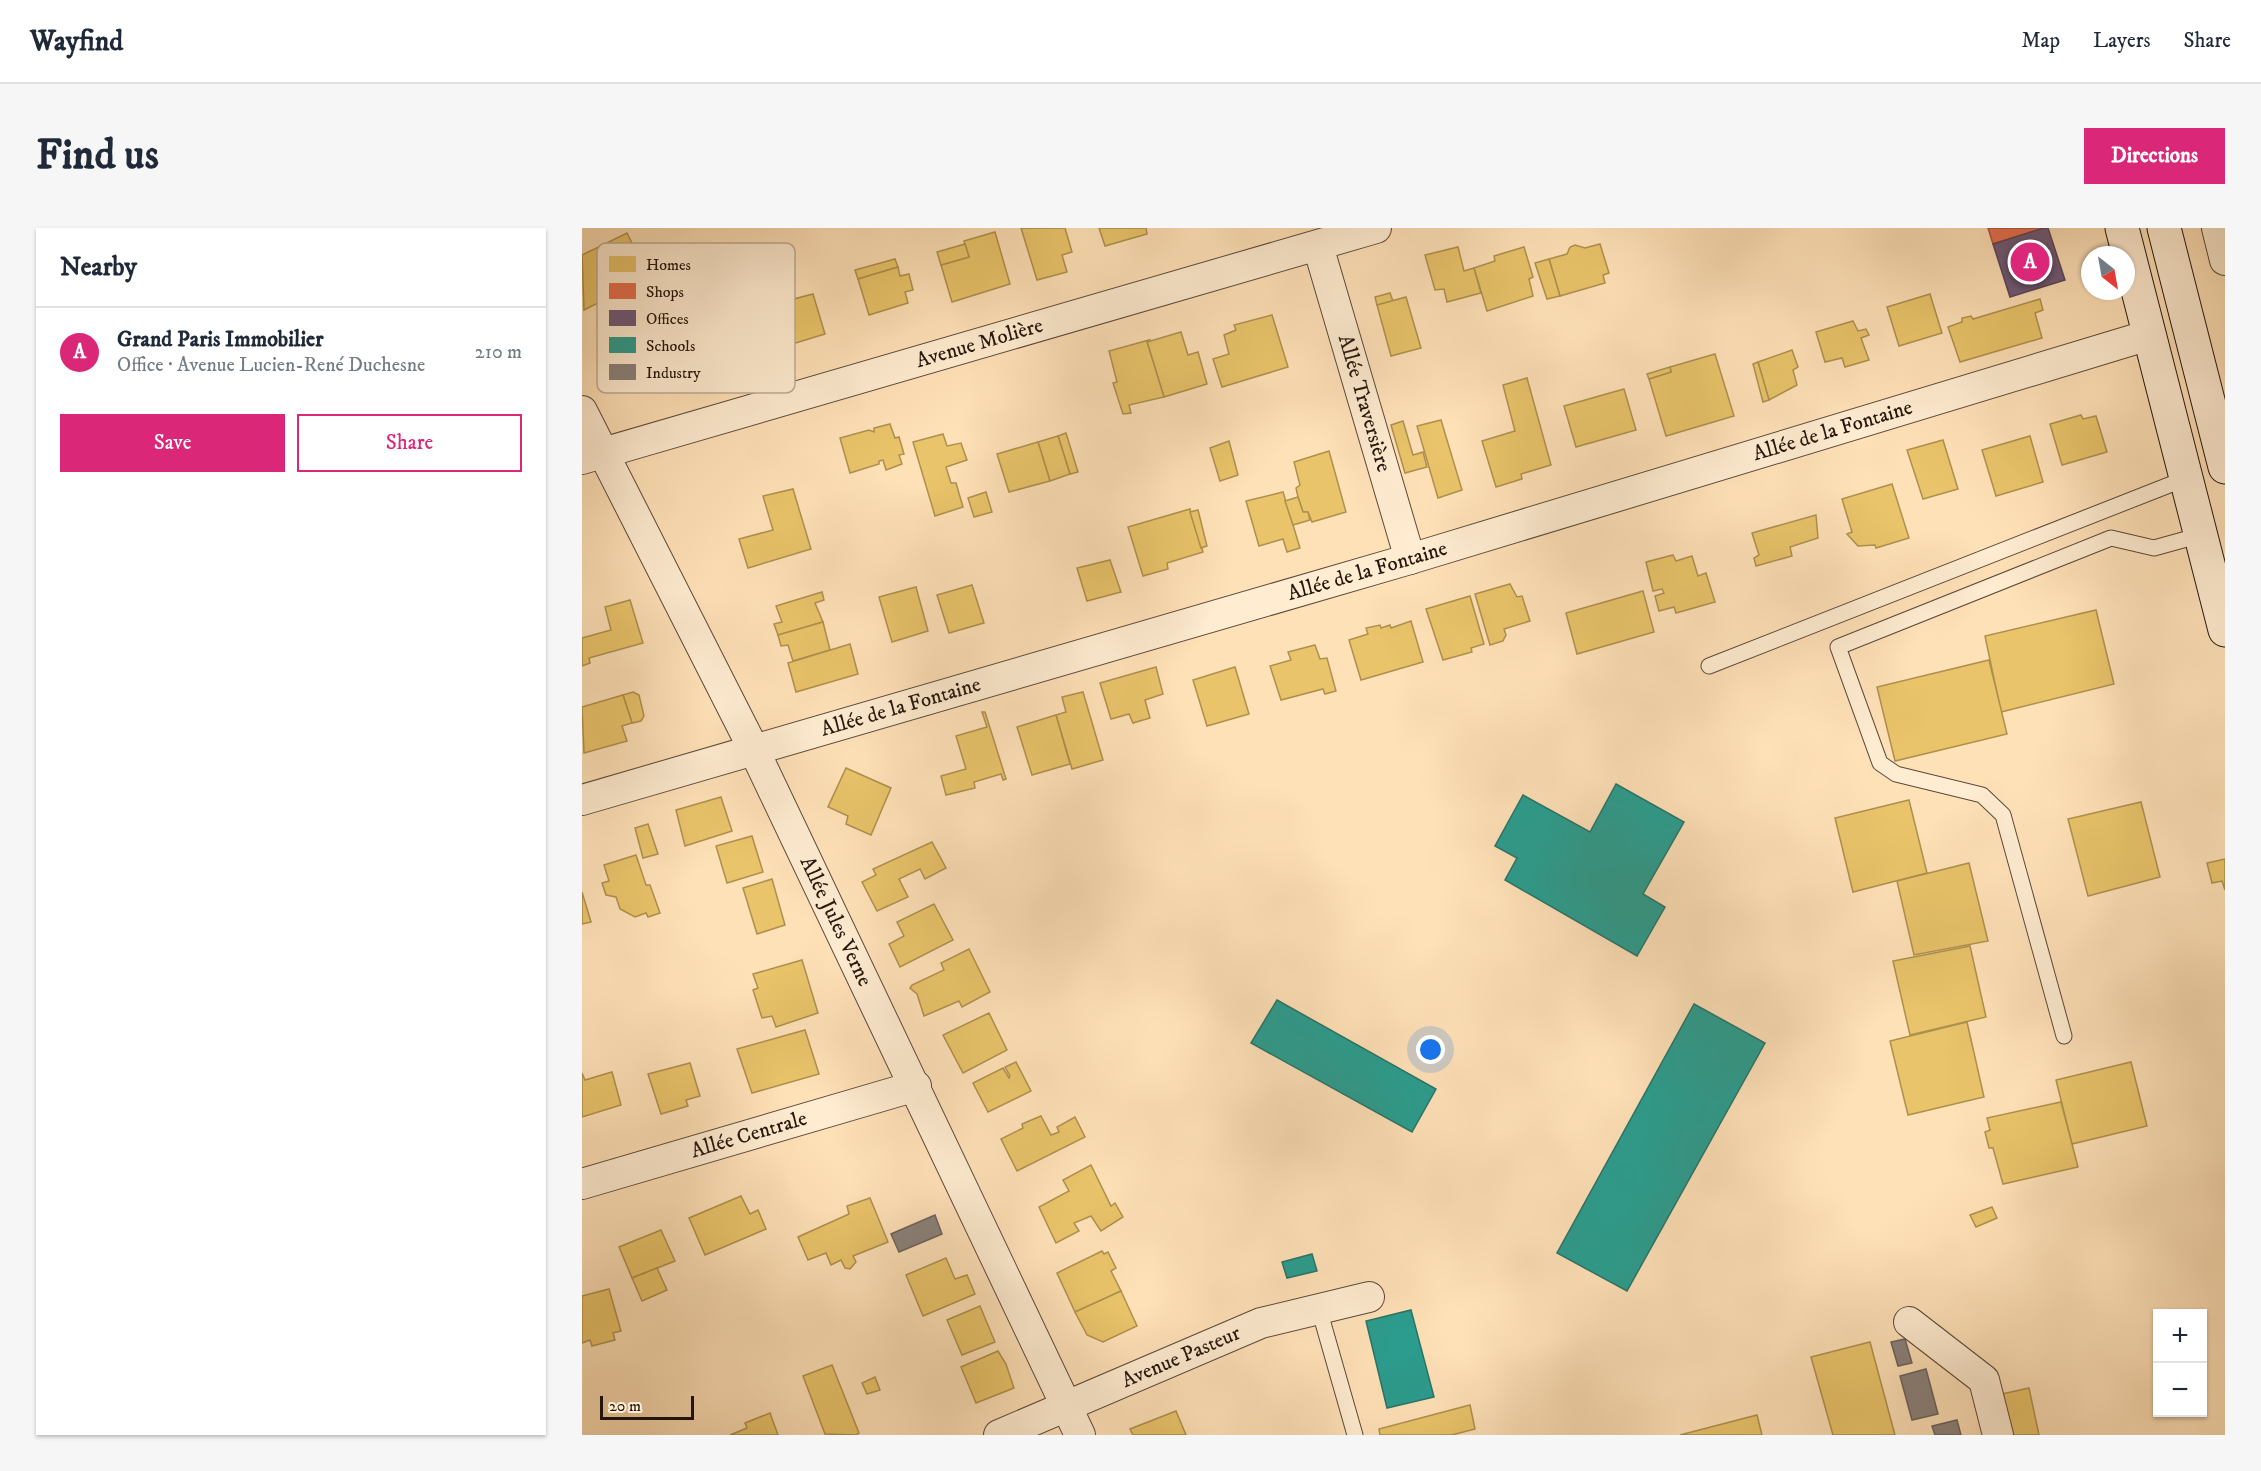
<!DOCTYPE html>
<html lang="en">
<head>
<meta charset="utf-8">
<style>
  body { margin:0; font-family:"IM FELL DW Pica",serif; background:#f6f6f7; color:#1f2937 }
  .controls { position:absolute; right:18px; bottom:18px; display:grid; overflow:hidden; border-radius:0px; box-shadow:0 2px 4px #0004 }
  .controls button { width:54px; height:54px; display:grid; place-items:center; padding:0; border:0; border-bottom:2px solid #e0e1e3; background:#fff; color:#1f2937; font:30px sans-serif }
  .compass { position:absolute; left:1499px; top:18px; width:54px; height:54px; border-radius:50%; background:#fff; box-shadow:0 2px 4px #0004; rotate:149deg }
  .scale { position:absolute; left:18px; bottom:15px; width:94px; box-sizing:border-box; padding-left:6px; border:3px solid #24160d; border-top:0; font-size:16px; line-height:21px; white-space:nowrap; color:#24160d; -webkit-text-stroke:4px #ffecd1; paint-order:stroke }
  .you { position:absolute; left:849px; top:822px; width:21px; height:21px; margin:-15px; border:4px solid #fff; border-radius:50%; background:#1a73e8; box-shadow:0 0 0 9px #1a73e833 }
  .badge { display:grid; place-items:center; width:39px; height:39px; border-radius:50%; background:#db2777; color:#fff; font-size:20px; font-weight:700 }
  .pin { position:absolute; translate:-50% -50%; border:3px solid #fff; box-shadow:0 2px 6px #0006 }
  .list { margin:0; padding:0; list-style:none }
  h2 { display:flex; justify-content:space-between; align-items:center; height:78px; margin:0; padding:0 24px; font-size:26px }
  h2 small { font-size:20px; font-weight:400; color:#747a83 }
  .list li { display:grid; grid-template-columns:39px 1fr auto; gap:18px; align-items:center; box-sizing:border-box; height:90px; padding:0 24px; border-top:2px solid #e0e1e3 }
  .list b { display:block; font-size:22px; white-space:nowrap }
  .list p { margin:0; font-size:20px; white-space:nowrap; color:#747a83 }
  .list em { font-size:20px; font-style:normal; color:#747a83 }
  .actions { display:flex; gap:12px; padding:18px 24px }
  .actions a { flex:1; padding:14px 0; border:2px solid #db2777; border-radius:0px; text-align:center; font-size:21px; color:#db2777 }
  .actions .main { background:#db2777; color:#fff }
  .map { position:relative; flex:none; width:1643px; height:1207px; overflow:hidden; border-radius:0px }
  header { display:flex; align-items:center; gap:36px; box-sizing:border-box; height:84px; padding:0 30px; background:#fff; border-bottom:2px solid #e0e1e3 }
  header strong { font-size:28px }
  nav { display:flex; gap:33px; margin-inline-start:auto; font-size:21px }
  .intro { display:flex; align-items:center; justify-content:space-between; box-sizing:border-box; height:144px; padding:0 36px }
  h1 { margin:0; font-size:42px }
  .button { padding:15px 27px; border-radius:0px; background:#db2777; color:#fff; font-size:21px; font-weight:700 }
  main { display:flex; gap:36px; padding:0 36px }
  aside { flex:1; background:#fff; border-radius:0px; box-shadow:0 2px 4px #0004 }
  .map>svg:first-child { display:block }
  .homes { fill:#e9c46a; stroke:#ae904e; stroke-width:1.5 }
  .shops { fill:#e76f51; stroke:#ac543d; stroke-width:1.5 }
  .offices { fill:#6d597a; stroke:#574559; stroke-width:1.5 }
  .schools { fill:#2a9d8f; stroke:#287468; stroke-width:1.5 }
  .industry { fill:#8a817c; stroke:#6b615b; stroke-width:1.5 }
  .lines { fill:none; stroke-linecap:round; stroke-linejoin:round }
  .lane-casing { stroke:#5b4938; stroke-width:17 }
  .street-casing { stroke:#5b4938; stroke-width:32 }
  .secondary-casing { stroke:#24160d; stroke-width:35 }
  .lane { stroke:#ffecd1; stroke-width:15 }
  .street { stroke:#ffecd1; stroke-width:30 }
  .secondary { stroke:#ffecd1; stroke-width:33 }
  .labels { text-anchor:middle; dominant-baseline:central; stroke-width:6; stroke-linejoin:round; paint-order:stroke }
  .street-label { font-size:21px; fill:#24160d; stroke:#ffecd1 }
  .key { fill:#ffecd1; stroke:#bdac96; stroke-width:1.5 }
  .key-label { font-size:16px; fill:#24160d }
</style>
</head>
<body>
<header>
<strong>Wayfind</strong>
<nav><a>Map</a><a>Layers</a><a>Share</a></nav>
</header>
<div class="intro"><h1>Find us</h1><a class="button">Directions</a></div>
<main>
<aside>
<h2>Nearby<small></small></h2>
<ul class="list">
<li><span class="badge">A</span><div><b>Grand Paris Immobilier</b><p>Office · Avenue Lucien-René Duchesne</p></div><em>210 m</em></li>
</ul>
<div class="actions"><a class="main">Save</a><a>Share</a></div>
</aside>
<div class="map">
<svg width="1643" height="1207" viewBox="0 0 1643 1207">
  <rect width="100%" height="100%" fill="#ffe1b8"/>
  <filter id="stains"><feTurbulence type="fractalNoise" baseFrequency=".00333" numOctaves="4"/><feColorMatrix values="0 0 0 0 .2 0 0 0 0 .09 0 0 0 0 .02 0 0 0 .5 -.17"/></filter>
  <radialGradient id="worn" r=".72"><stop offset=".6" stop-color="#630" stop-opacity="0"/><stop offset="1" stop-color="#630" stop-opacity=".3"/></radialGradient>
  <g class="homes">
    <polygon points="439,0 483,0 490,24 480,27 485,44 455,52"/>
    <polygon points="517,0 564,0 565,6 523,18"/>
    <polygon points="413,4 428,56 370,74 359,37 387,29 382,13"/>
    <polygon points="45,5 65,45 24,66 26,70 2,82 0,27"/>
    <polygon points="383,16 387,29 359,37 355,24"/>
    <polygon points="1018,16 1027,45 1021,47 1023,55 978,68 967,31 985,26 988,19 993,17 1003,20"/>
    <polygon points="876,19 882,43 892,40 899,65 865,74 862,61 853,62 843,27"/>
    <polygon points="942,19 951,49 947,51 951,68 905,83 892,40 913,33 912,28"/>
    <polygon points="313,31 316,39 276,51 273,42"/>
    <polygon points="967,31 978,68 965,71 953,35"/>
    <polygon points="316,39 318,48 327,46 331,62 323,64 326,75 287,87 276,51"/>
    <polygon points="808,65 811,73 795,77 793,69"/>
    <polygon points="231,66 243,106 197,120 195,124 187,127 181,124 167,130 152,82 164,79 166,84 193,77 191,72 202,69 204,73"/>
    <polygon points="1348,66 1360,105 1317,118 1305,79"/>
    <polygon points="824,69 839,120 809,128 795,77"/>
    <polygon points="1458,71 1461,82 1453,85 1460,110 1378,134 1366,99 1380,94 1380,90 1389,88 1391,91"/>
    <polygon points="690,87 706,139 640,159 631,131 647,126 642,107 654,102 652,97"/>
    <polygon points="1271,93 1276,103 1284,101 1287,107 1279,110 1287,132 1263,139 1260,130 1243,134 1234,104"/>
    <polygon points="599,104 606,127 616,124 625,156 582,169 565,114"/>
    <polygon points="567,112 565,114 582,169 547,177 549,185 541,186 531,155 535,154 527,123"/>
    <polygon points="1210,122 1216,139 1211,142 1215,157 1187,172 1176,134"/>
    <polygon points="1133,126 1152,188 1084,208 1067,151 1089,144 1088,139"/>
    <polygon points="1176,134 1187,172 1181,174 1171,136"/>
    <polygon points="1088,139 1089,144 1067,151 1065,146"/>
    <polygon points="945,150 969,237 939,246 940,251 914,259 900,213 933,203 921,157"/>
    <polygon points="1042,161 1054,202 994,219 982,178"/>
    <polygon points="1499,187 1501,191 1514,188 1525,224 1480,237 1468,196"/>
    <polygon points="859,192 880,262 856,270 835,198"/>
    <polygon points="821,193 831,227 841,224 845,239 823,245 809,197"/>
    <polygon points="308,196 313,210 317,209 322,226 317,227 320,236 304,242 301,232 297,233 297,236 268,245 258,210 287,202 292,204 292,200"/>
    <polygon points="484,205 496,244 488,246 476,208"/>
    <polygon points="361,206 365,218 379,215 385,232 364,239 369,255 374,255 381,279 353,288 331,214"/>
    <polygon points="476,208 488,246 468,253 456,214"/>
    <polygon points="1448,208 1461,254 1414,268 1400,222"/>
    <polygon points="1361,212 1376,261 1341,271 1325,222"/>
    <polygon points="647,213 656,247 638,253 628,220"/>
    <polygon points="456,214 468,253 427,264 415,226"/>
    <polygon points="747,223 764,284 730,294 726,284 721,284 716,269 714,260 718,257 712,234"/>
    <polygon points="1310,256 1327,310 1294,320 1293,317 1276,318 1265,306 1270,304 1260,271"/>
    <polygon points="211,261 229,321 166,340 157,311 191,302 181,268"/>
    <polygon points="404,264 410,284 392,289 386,270"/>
    <polygon points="701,264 718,320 705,324 701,311 677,318 664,273"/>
    <polygon points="716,269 721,284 726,284 728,292 711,297 703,273"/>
    <polygon points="608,281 621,324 585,335 586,341 561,348 546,299"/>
    <polygon points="616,282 625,318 619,320 608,284"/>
    <polygon points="1234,287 1236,310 1208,319 1210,328 1174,338 1172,330 1177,327 1170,305"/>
    <polygon points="1091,327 1094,333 1110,328 1116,348 1124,345 1133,374 1094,385 1092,379 1077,383 1073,368 1082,365 1080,361 1071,363 1064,334"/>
    <polygon points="528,332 539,364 505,373 495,340"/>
    <polygon points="928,356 935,369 940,368 948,393 922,401 924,407 921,413 908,417 893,366"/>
    <polygon points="390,357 402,395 367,405 355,367"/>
    <polygon points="334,359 346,403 310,414 297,369"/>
    <polygon points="1061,363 1072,404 995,426 984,385"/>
    <polygon points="240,364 242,372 233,375 241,394 196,407 192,396 200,394 194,378"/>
    <polygon points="888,368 902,416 889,420 890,424 861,432 844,381"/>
    <polygon points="48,372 61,415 7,430 8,435 0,438 0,410 29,402 23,379"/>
    <polygon points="1514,382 1532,456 1419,484 1403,408"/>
    <polygon points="829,393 841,434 779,452 767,412 786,406 784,400 798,397 799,400 808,397 809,400"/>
    <polygon points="241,394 248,422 211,433 206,417 199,418 196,407"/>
    <polygon points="268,416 276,446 214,464 206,435"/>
    <polygon points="733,417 738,431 745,430 754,463 743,466 741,461 699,472 688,438 709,432 706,424"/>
    <polygon points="1407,432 1425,506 1313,533 1295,459"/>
    <polygon points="574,439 581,466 563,472 568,490 551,495 547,486 529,491 518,455"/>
    <polygon points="653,439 667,486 625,498 611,452"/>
    <polygon points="51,464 57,467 62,488 59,493 50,495 41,467"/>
    <polygon points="501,464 521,532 490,541 474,487 484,484 480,469"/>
    <polygon points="41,467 50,495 40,498 45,513 2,525 0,479"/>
    <polygon points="400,484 403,484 424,551 421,552 419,546 392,554 393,560 364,567 359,548 384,541 374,508 405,499"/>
    <polygon points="474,487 488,536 450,547 435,499"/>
    <polygon points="264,540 309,560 289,607 264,596 266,588 246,579"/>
    <polygon points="139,569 150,603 103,618 94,582"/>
    <polygon points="1327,572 1345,645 1271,664 1253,590"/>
    <polygon points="1559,574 1578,649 1506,668 1486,591"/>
    <polygon points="66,596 76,626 61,630 53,600"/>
    <polygon points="170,608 181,644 145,655 134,618"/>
    <polygon points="350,614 364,640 343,651 338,641 317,651 326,669 295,683 280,654 294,647 291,641"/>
    <polygon points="54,627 64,657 68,657 78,685 66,689 64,685 53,689 38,681 34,669 24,667 20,655 27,653 22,637"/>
    <polygon points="1643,631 1643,662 1640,653 1630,655 1625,635"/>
    <polygon points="1387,635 1406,713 1332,727 1315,653"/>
    <polygon points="190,651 203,697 175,706 161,660"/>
    <polygon points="0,664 9,694 0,696"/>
    <polygon points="352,676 371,712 318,739 307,716 322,708 315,694"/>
    <polygon points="1388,718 1404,789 1328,807 1311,733"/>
    <polygon points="387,721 408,764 380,779 377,773 342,788 335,766 328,760 330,757 362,742 359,735"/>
    <polygon points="220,732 236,785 194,799 190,788 180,790 171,762 176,760 171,746"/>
    <polygon points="407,785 425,822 381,845 361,807"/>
    <polygon points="1385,794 1402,869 1326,887 1308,813"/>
    <polygon points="223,802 237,846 170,865 155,821"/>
    <polygon points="434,834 449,863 406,884 391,855 421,840 427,850 428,848 423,839"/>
    <polygon points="1549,834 1565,898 1490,916 1474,852"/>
    <polygon points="108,835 118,868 104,872 106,878 79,886 66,846"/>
    <polygon points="30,844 39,877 0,889 0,845 3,852"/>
    <polygon points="1479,874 1496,939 1421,956 1411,920 1407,920 1403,904 1408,902 1405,890"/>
    <polygon points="459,888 469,907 477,904 475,899 493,889 503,909 435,943 419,911 441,900 440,896"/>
    <polygon points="509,937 529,978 533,975 541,989 519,1003 509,988 492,995 497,1003 474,1015 457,979 487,963 481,952"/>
    <polygon points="159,968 168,986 176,982 184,1001 123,1027 107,990"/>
    <polygon points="288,970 306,1014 271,1028 274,1034 268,1041 263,1040 259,1032 249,1037 244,1025 226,1032 216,1009 267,986 265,978"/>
    <polygon points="1410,979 1415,990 1394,999 1388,987"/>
    <polygon points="79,1002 93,1033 50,1050 37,1019"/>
    <polygon points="520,1023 522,1026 526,1024 534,1040 529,1043 539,1063 493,1084 475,1045"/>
    <polygon points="364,1030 373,1051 385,1047 393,1066 341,1088 324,1047"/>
    <polygon points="75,1040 85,1062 60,1073 50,1050"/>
    <polygon points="27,1061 39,1103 31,1105 33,1112 10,1118 8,1112 0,1115 0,1068"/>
    <polygon points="539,1063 555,1098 521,1114 505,1107 493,1084"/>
    <polygon points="398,1078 413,1114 380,1127 365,1092"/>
    <polygon points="1288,1114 1313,1207 1251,1207 1229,1129"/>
    <polygon points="416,1123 424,1136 432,1160 394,1175 379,1139"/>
    <polygon points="250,1137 277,1205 274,1207 243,1206 221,1148"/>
    <polygon points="293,1149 298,1162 285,1166 280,1155"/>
    <polygon points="1447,1160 1457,1207 1429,1207 1420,1166"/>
    <polygon points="888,1177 893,1201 870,1207 798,1207 797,1201"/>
    <polygon points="594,1183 604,1207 551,1207 548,1201"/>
    <polygon points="188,1185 196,1207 148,1207 165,1200 163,1195"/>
    <polygon points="1175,1187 1180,1207 1098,1207"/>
  </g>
  <polygon class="shops" points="1406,0 1462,0 1411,16"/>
  <polygon class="offices" points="1462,0 1466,0 1483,52 1428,69 1411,16"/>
  <g class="schools">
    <polygon points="1034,556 1102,594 1061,666 1083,679 1055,728 923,652 935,630 913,618 941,567 1008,604"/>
    <polygon points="695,772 854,861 830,904 669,815"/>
    <polygon points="1112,776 1183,815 1045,1063 975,1025"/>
    <polygon points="730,1026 735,1043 705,1050 700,1034"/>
    <polygon points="829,1082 852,1169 805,1180 784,1093"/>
  </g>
  <g class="industry">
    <polygon points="353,987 360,1006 317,1024 309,1006"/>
    <polygon points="1323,1111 1330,1135 1316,1138 1309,1114"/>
    <polygon points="1344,1141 1356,1186 1330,1192 1318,1148"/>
    <polygon points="1375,1192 1379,1207 1353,1207 1350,1198"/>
  </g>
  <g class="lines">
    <defs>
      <g id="lane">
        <polyline points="1127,438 1605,250"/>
        <polyline points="1482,808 1421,587 1400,567 1314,546 1298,535 1256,419 1529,310 1572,320 1619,307"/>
        <polyline points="737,1081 773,1207"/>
      </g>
      <g id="street">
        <polyline points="1635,0 1643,32"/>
        <path id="s1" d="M736,18L828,331"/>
        <path id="s2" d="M0,183L172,522L498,1207"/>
        <path id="s3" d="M0,231L794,0"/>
        <path id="s4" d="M0,572L828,331L1567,107"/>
        <path id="s5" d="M0,956L334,858"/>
        <polyline points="1327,1094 1402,1152 1416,1207"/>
        <path id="s6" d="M417,1207L679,1095L787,1069"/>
      </g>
      <g id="secondary">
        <polyline points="1540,0 1643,402"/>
        <polyline points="1582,0 1643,239"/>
      </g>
    </defs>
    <use href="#lane" class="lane-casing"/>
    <use href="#street" class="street-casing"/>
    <use href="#secondary" class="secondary-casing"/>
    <use href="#lane" class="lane"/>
    <use href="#street" class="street"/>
    <use href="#secondary" class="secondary"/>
  </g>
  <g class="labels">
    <g class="street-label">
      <text stroke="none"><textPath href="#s3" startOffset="414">Avenue Molière</textPath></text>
      <text stroke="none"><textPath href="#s1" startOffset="164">Allée Traversière</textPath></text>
      <text stroke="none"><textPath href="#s4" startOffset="1304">Allée de la Fontaine</textPath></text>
      <text stroke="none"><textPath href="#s4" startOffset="818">Allée de la Fontaine</textPath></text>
      <text stroke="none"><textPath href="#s4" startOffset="332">Allée de la Fontaine</textPath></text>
      <text stroke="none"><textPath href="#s2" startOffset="570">Allée Jules Verne</textPath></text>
      <text stroke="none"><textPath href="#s5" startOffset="174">Allée Centrale</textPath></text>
      <text stroke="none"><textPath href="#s6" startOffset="198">Avenue Pasteur</textPath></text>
    </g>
  </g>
  <rect x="15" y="15" width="198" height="150" rx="9" class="key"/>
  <rect x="27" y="28" width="27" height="16" fill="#e9c46a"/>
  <rect x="27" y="55" width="27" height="16" fill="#e76f51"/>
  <rect x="27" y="82" width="27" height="16" fill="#6d597a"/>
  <rect x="27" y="109" width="27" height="16" fill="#2a9d8f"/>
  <rect x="27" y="136" width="27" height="16" fill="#8a817c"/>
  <g class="key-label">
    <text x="64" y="42">Homes</text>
    <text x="64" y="69">Shops</text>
    <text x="64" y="96">Offices</text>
    <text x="64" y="123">Schools</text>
    <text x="64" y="150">Industry</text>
  </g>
  <rect width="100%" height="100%" filter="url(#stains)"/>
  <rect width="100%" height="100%" fill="url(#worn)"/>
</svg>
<div class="controls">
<button>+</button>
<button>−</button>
</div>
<svg class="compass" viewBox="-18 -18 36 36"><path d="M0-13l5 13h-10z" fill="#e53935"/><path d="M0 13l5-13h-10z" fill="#747a83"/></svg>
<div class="scale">20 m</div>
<div class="you"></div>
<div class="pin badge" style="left:1448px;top:34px">A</div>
</div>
</main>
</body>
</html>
